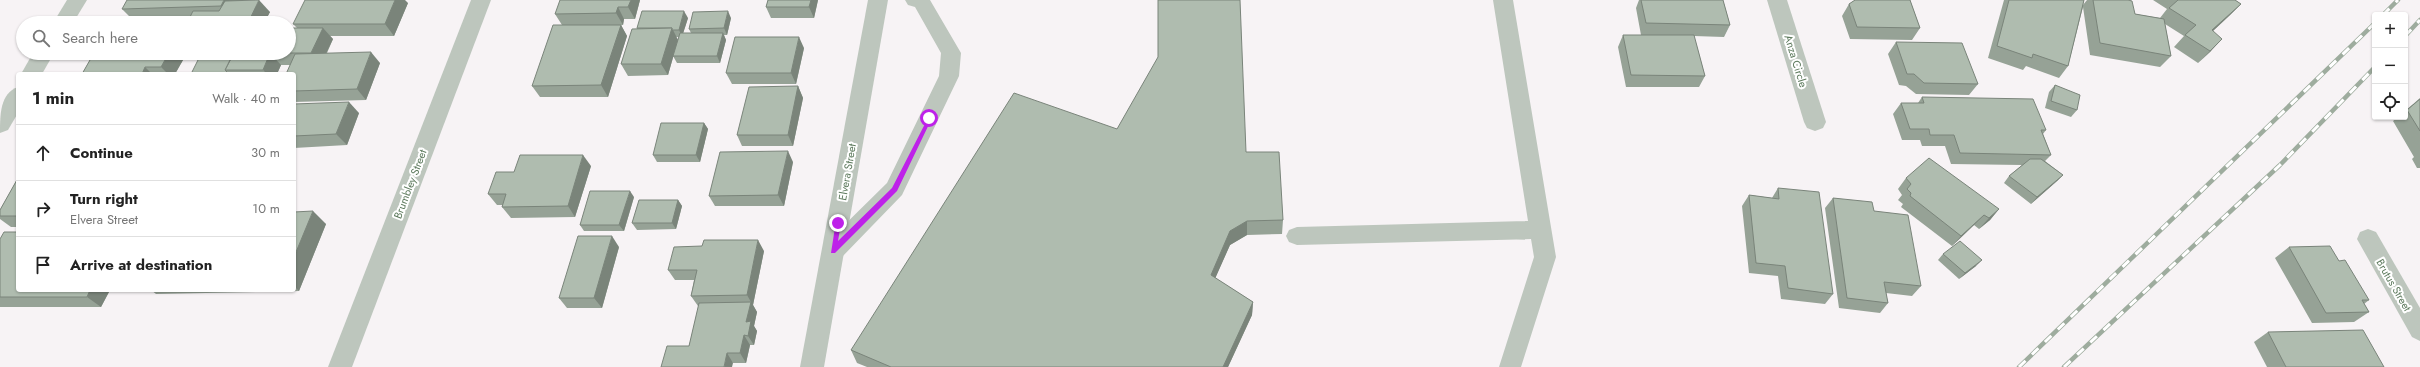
<!DOCTYPE html>
<html lang="en">
<head>
<meta charset="utf-8">
<style>
  body { margin:0; font-family:Jost,sans-serif; background:#f2f2f2; color:#222 }
  .controls { position:absolute; right:12px; top:12px; display:grid; overflow:hidden; border-radius:4px; box-shadow:0 1px 3px #0004 }
  .controls button { width:36px; height:36px; display:grid; place-items:center; padding:0; border:0; border-bottom:1px solid #e0e0e0; background:#fff; color:#222; font:20px sans-serif }
  .stop { position:absolute; width:12px; height:12px; margin:-9px; border:3px solid #be21e9; border-radius:50%; background:#fff }
  .stop.end { background:#be21e9; border-color:#fff; box-shadow:0 1px 4px #0008 }
  .list { margin:0; padding:0; list-style:none }
  h2 { display:flex; justify-content:space-between; align-items:center; height:52px; margin:0; padding:0 16px; font-size:17px }
  h2 small { font-size:13px; font-weight:400; color:#767676 }
  .list li { display:grid; grid-template-columns:26px 1fr auto; gap:12px; align-items:center; box-sizing:border-box; height:56px; padding:0 16px; border-top:1px solid #e0e0e0 }
  .list b { display:block; font-size:15px; white-space:nowrap }
  .list p { margin:0; font-size:13px; white-space:nowrap; color:#767676 }
  .list em { font-size:13px; font-style:normal; color:#767676 }
  .icon { flex:none; width:22px; height:22px; fill:none; stroke:currentColor; stroke-width:2; stroke-linecap:round; stroke-linejoin:round }
  .map { position:relative; flex:none; width:2420px; height:367px; overflow:hidden }
  .search { position:absolute; background:#fff; box-shadow:0 1px 3px #0004; left:16px; top:16px; width:280px; height:44px; display:flex; align-items:center; gap:10px; box-sizing:border-box; padding:0 14px; border-radius:22px; color:#767676; font-size:15px }
  .panel { position:absolute; background:#fff; box-shadow:0 1px 3px #0004; left:16px; top:72px; width:280px; height:220px; border-radius:4px }
  .map>svg:first-child { display:block }
  .lines { fill:none; stroke-linecap:round; stroke-linejoin:round }
  .service { fill:#bdc6bd; fill-rule:evenodd }
  .minor { fill:#bdc6bd; fill-rule:evenodd }
  .rail-casing { stroke:#9eac9e; stroke-width:4.5 }
  .rail { stroke:#fff; stroke-width:3; stroke-dasharray:9; stroke-linecap:butt }
  .wall { fill:#96a296 }
  .shaded-wall { fill:#7a847a }
  .building { fill:#afbcaf; stroke:#7a847a }
  .route { fill:#be21e9 }
  .labels { text-anchor:middle; dominant-baseline:central; stroke-width:4; stroke-linejoin:round; paint-order:stroke }
  .street-label { font-size:11px; fill:#5d7a5d; stroke:#fff }
</style>
</head>
<body>
<div class="map">
<svg width="2420" height="367" viewBox="0 0 2420 367">
  <rect width="100%" height="100%" fill="#f7f3f5"/>
  <g class="lines">
    <g class="service">
      <polygon points="905,0 930,0 961,53 959,76 902,195 841,258 833,260 825,258 822,251 825,244 887,183 939,76 941,53 915,7 908,5"/>
      <polygon points="1493,0 1513,0 1556,257 1521,367 1499,367 1534,257 1531,239 1297,245 1289,242 1286,236 1289,230 1297,227 1528,221"/>
    </g>
    <g class="minor">
      <polygon points="67,0 87,0 73,23 53,23"/>
      <polygon points="471,0 491,0 352,367 328,367"/>
      <polygon points="868,0 888,0 824,367 800,367"/>
      <polygon points="1767,0 1787,0 1826,122 1823,128 1815,131 1807,128 1804,122"/>
      <polygon points="33,53 54,53 42,74 21,74"/>
      <path d="M18,87V113L8,130L0,133C0,115 0,93 18,87Z"/>
      <polygon points="2368,229 2376,232 2420,308 2420,341 2412,337 2357,239 2360,232"/>
    </g>
    <defs>
      <g id="rail">
        <polyline points="2383,15 2398,0"/>
        <polyline points="2405,36 2420,20"/>
        <polyline points="2019,367 2375,23"/>
        <polyline points="2064,367 2280,165 2375,67"/>
      </g>
    </defs>
    <use href="#rail" class="rail-casing"/>
    <use href="#rail" class="rail"/>
  </g>
  <g class="wall">
    <polygon points="640,0 635,19 624,19 623,25 621,25 627,36 608,97 540,97 532,86 562,25 555,14"/>
    <polygon points="768,0 818,0 814,18 771,18 766,7"/>
    <polygon points="1639,0 1723,0 1730,25 1724,37 1694,36 1705,76 1699,87 1626,87 1618,47 1623,35 1641,35 1636,8"/>
    <polygon points="1854,0 1910,0 1920,28 1912,40 1850,39 1842,16 1849,4 1854,1"/>
    <polygon points="2004,0 2084,0 2083,5 2087,0 2128,0 2135,14 2160,18 2167,9 2153,0 2235,0 2241,4 2230,15 2213,31 2211,51 2198,63 2174,47 2184,36 2165,24 2171,56 2160,67 2090,55 2083,7 2068,66 2059,78 2026,66 2023,70 1988,58"/>
    <polygon points="240,1 270,12 264,23 187,23 189,20 134,21 122,9"/>
    <polygon points="408,3 394,36 330,36 333,39 327,53 380,63 366,100 294,102 294,74 290,65 281,65 277,74 191,74 223,58 221,56 297,28 293,24"/>
    <polygon points="688,18 683,33 691,33 689,29 731,18 727,35 724,35 726,40 720,63 677,63 673,56 679,37 676,37 678,40 668,75 628,76 621,64 637,28"/>
    <polygon points="1896,42 1978,84 1969,95 1916,94 1906,86 1899,85 1888,54"/>
    <polygon points="804,48 796,84 732,84 726,73"/>
    <polygon points="94,53 187,53 175,74 82,74"/>
    <polygon points="2055,85 2077,110 2071,117 2045,108 2049,92"/>
    <polygon points="798,86 803,98 793,146 742,146 737,135"/>
    <polygon points="1922,97 2046,130 2043,134 2051,155 2045,161 2063,175 2057,181 2031,204 2004,183 2009,176 2022,165 1951,164 1945,146 1922,146 1920,140 1902,140 1893,114 1901,103 1918,103"/>
    <polygon points="2420,98 2420,168 2417,168 2412,159 2414,157 2393,121 2398,117 2405,117 2405,111"/>
    <polygon points="294,104 359,113 347,145 294,148"/>
    <polygon points="704,123 708,129 700,162 657,162 653,155"/>
    <polygon points="1117,129 1246,152 1283,220 1282,234 1247,235 1230,245 1215,278 1253,302 1252,315 1228,367 867,367 857,363 851,350"/>
    <polygon points="793,162 784,206 715,206 709,196"/>
    <polygon points="591,166 575,217 511,218 502,207 503,205 497,205 488,194 514,172"/>
    <polygon points="18,178 18,227 11,227 0,219 0,210"/>
    <polygon points="1906,178 1999,209 1990,220 1979,229 1974,225 1952,246 1901,207 1903,204 1898,200 1902,195 1898,189"/>
    <polygon points="1778,188 1833,294 1825,304 1781,299 1778,276 1749,273 1742,206 1749,195 1772,198"/>
    <polygon points="634,197 624,231 584,231 580,225"/>
    <polygon points="1833,198 1874,211 1921,286 1912,296 1886,293 1888,303 1880,313 1839,308 1825,208"/>
    <polygon points="678,200 682,206 676,229 637,230 632,223"/>
    <polygon points="294,212 326,224 299,291 156,294 151,290 294,290"/>
    <polygon points="0,239 18,290 110,290 101,307 0,307"/>
    <polygon points="619,247 602,308 567,308 559,298"/>
    <polygon points="2289,247 2339,261 2369,300 2364,304 2369,312 2354,322 2312,323 2275,258"/>
    <polygon points="764,251 753,305 757,312 754,326 757,331 754,345 750,345 746,363 733,363 689,346 699,306 698,306 691,296 694,280 675,280 668,270"/>
    <polygon points="1943,254 1976,266 1959,279 1938,260"/>
    <polygon points="2268,332 2384,367 2267,367 2254,342"/>
  </g>
  <g class="shaded-wall">
    <polygon points="224,0 241,0 231,18 221,6"/>
    <polygon points="259,0 270,12 264,23 248,23"/>
    <polygon points="395,0 405,0 408,3 394,36 385,24"/>
    <polygon points="631,0 640,0 635,19 628,7"/>
    <polygon points="811,0 818,0 814,18 809,7"/>
    <polygon points="2241,4 2230,15 2201,42 2212,30"/>
    <polygon points="618,7 624,19 623,25 616,13"/>
    <polygon points="684,11 688,18 682,37 679,30"/>
    <polygon points="728,11 731,18 727,35 724,28"/>
    <polygon points="621,25 627,36 608,97 601,85"/>
    <polygon points="323,28 333,39 321,64 311,53"/>
    <polygon points="672,28 678,40 668,75 661,64"/>
    <polygon points="723,33 726,40 720,63 717,56"/>
    <polygon points="799,37 804,48 796,84 791,73"/>
    <polygon points="2222,39 2211,51 2198,63"/>
    <polygon points="371,52 380,63 366,100 357,89"/>
    <polygon points="169,53 187,53 175,74 168,74 161,67"/>
    <polygon points="270,53 281,65 277,74 267,74 263,70"/>
    <polygon points="145,67 152,74 142,74"/>
    <polygon points="798,86 803,98 793,146 788,135"/>
    <polygon points="349,102 359,113 347,145 336,134"/>
    <polygon points="704,123 708,129 700,162 696,155"/>
    <polygon points="788,151 793,162 784,206 778,195"/>
    <polygon points="583,155 591,166 575,217 568,206"/>
    <polygon points="2063,175 2057,181 2031,204 2037,197"/>
    <polygon points="630,191 634,197 624,231 619,225"/>
    <polygon points="678,200 682,206 676,229 672,223"/>
    <polygon points="1999,209 1990,220 1979,229 1989,218"/>
    <polygon points="313,211 326,224 299,291 294,286 294,257"/>
    <polygon points="1984,215 1974,225 1952,246 1961,236"/>
    <polygon points="1247,221 1247,235 1230,245 1211,288 1211,275 1230,231"/>
    <polygon points="612,236 619,247 602,308 594,298"/>
    <polygon points="758,240 764,251 753,305 757,312 754,326 757,331 754,345 748,336 746,322 751,302 747,295"/>
    <polygon points="1982,260 1976,266 1959,279 1965,273"/>
    <polygon points="90,290 110,290 101,307 87,297"/>
    <polygon points="1253,302 1252,315 1228,367 1223,367"/>
    <polygon points="744,335 750,345 746,363 740,353"/>
    <polygon points="727,353 733,363 732,367 724,367"/>
  </g>
  <g class="building">
    <polygon points="127,0 224,0 221,6 122,9"/>
    <polygon points="259,0 248,23 187,23 193,11 219,11 225,1"/>
    <polygon points="305,0 395,0 385,24 293,24"/>
    <polygon points="560,0 631,0 628,7 618,7 616,13 555,14"/>
    <polygon points="768,0 811,0 809,7 766,7"/>
    <polygon points="1158,0 1240,0 1246,152 1279,152 1283,220 1247,221 1230,231 1211,275 1253,302 1223,367 891,367 851,350 1014,93 1117,129 1158,57"/>
    <polygon points="1641,0 1723,0 1730,25 1646,23"/>
    <polygon points="1855,0 1910,0 1920,28 1857,27 1849,4"/>
    <polygon points="2009,0 2084,0 2068,66 2033,54 2032,58 1997,46"/>
    <polygon points="2093,0 2128,0 2132,1 2135,14 2164,19 2171,56 2100,43"/>
    <polygon points="2178,0 2235,0 2241,4 2212,30 2222,39 2210,51 2185,35 2196,25 2169,8"/>
    <polygon points="642,11 684,11 679,30 672,30 672,28 637,28"/>
    <polygon points="728,11 724,28 689,29 693,12"/>
    <polygon points="553,25 621,25 601,85 532,86"/>
    <polygon points="289,28 323,28 311,53 289,53"/>
    <polygon points="672,28 661,64 621,64 632,29"/>
    <polygon points="680,33 723,33 717,56 673,56"/>
    <polygon points="1623,35 1694,35 1705,76 1631,75"/>
    <polygon points="735,37 799,37 791,73 726,73"/>
    <polygon points="1896,42 1962,43 1978,84 1924,83 1914,74 1907,74"/>
    <polygon points="371,52 357,89 294,91 294,74 286,74 295,54"/>
    <polygon points="94,53 169,53 161,67 145,67 142,74 82,74"/>
    <polygon points="222,53 233,53 232,56 221,56"/>
    <polygon points="234,53 288,53 270,53 263,70 225,70"/>
    <polygon points="199,58 231,58 225,70 228,73 227,74 191,74"/>
    <polygon points="2055,85 2080,95 2077,110 2051,101"/>
    <polygon points="798,86 788,135 737,135 749,87"/>
    <polygon points="1922,97 2033,99 2046,130 2041,130 2051,155 1960,153 1954,135 1930,135 1929,129 1910,129 1901,103 1924,103"/>
    <polygon points="2420,99 2420,131 2407,110"/>
    <polygon points="349,102 336,134 294,136 294,104"/>
    <polygon points="661,123 704,123 696,155 653,155"/>
    <polygon points="788,151 778,195 709,196 720,152"/>
    <polygon points="520,155 583,155 568,206 502,207 506,194 488,194 496,172 514,172"/>
    <polygon points="1929,158 1999,209 1989,218 1984,215 1961,236 1910,196 1911,193 1907,189 1911,184 1906,178"/>
    <polygon points="2030,159 2041,159 2063,175 2037,197 2009,176"/>
    <polygon points="18,178 18,216 0,216 0,210"/>
    <polygon points="1778,188 1819,192 1833,294 1788,288 1785,266 1756,263 1749,195 1779,199"/>
    <polygon points="590,191 630,191 619,225 580,225"/>
    <polygon points="1833,198 1872,202 1874,211 1908,215 1921,286 1884,282 1888,303 1847,298"/>
    <polygon points="639,200 678,200 672,223 632,223"/>
    <polygon points="313,211 294,257 294,212"/>
    <polygon points="4,232 18,232 18,290 90,290 87,297 0,297 0,239"/>
    <polygon points="578,236 612,236 594,298 559,298"/>
    <polygon points="704,240 758,240 747,295 691,296 697,270 668,270 674,247 702,246"/>
    <polygon points="1960,241 1982,260 1965,273 1943,254"/>
    <polygon points="2330,246 2339,261 2345,260 2369,300 2362,300 2369,312 2326,313 2289,247"/>
    <polygon points="751,302 746,322 751,321 748,336 744,335 740,353 727,353 724,367 661,367 667,346 689,346 699,303"/>
    <polygon points="2363,330 2384,367 2286,367 2268,332"/>
  </g>
  <polygon class="route" points="929,116 932,118 897,191 835,253 831,253 836,221 841,223 838,241 892,188"/>
  <g class="labels">
    <g class="street-label">
      <text transform="translate(1796 61) rotate(73)">Anza Circle</text>
      <text transform="translate(847 172) rotate(-80)">Elvera Street</text>
      <text transform="translate(410 184) rotate(-69)">Brumbley Street</text>
      <text transform="translate(2394 285) rotate(60)">Brutus Street</text>
    </g>
  </g>
</svg>
<div class="controls">
<button>+</button>
<button>−</button>
<button><svg class="icon" aria-label="locate" viewBox="0 0 24 24"><circle cx="12" cy="12" r="6"/><path d="M12 2v4M12 18v4M2 12h4M18 12h4"/></svg></button>
</div>
<div class="stop" style="left:929px;top:118px"></div>
<div class="stop end" style="left:838px;top:223px"></div>
<div class="search"><svg class="icon" aria-label="search" viewBox="0 0 24 24"><circle cx="10" cy="10" r="6"/><path d="M15 15l6 6"/></svg>Search here</div>
<section class="panel">
<h2>1 min<small>Walk · 40 m</small></h2>
<ul class="list">
<li><svg class="icon" aria-label="ahead" viewBox="0 0 24 24"><path d="M12 20V5M6 11l6-6 6 6"/></svg><div><b>Continue</b></div><em>30 m</em></li>
<li><svg class="icon" aria-label="right" viewBox="0 0 24 24"><path d="M7 20v-9h11M14 6l5 5-5 5"/></svg><div><b>Turn right</b><p>Elvera Street</p></div><em>10 m</em></li>
<li><svg class="icon" aria-label="arrive" viewBox="0 0 24 24"><path d="M6 21V4h12l-3 4 3 4H6"/></svg><div><b>Arrive at destination</b></div></li>
</ul>
</section>
</div>
</body>
</html>
